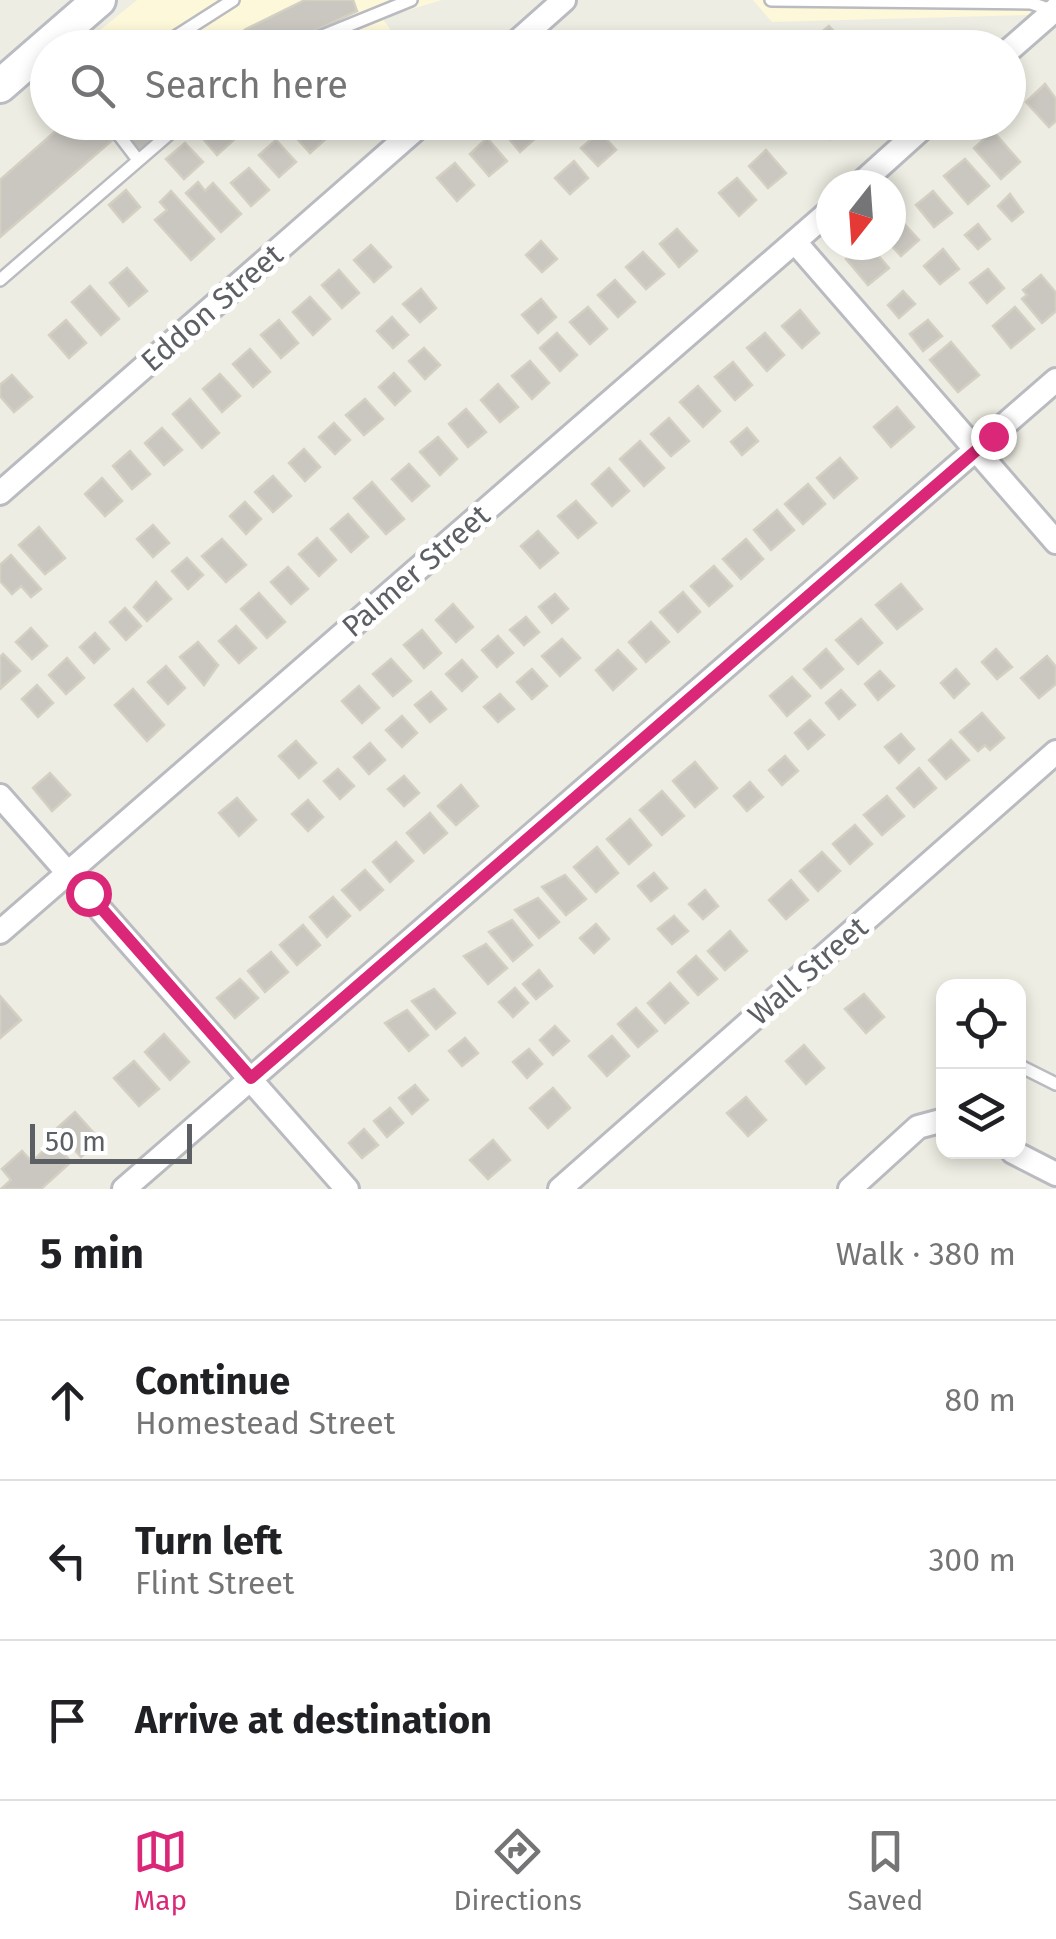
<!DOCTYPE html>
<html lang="en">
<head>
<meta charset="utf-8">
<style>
  body { margin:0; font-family:"Fira Sans",sans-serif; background:#f6f6f6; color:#202124 }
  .controls { position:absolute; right:30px; bottom:30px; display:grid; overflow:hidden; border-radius:20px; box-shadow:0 5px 15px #0003 }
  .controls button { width:90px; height:90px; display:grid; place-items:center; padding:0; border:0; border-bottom:2px solid #e0e0e0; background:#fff; color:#202124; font:50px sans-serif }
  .compass { position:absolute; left:816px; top:170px; width:90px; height:90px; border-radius:50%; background:#fff; box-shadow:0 5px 15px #0003; rotate:197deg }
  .scale { position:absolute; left:30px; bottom:25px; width:162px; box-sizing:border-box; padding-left:10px; border:5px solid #5c5f64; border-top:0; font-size:28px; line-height:35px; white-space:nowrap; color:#5c5f64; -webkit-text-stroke:8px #fff; paint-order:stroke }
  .stop { position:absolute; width:30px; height:30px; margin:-22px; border:8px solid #db2777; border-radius:50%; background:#fff }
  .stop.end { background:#db2777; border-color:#fff; box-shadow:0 2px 10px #0008 }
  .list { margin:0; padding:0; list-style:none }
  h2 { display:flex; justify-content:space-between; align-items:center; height:130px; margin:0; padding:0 40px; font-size:42px }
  h2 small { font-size:32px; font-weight:400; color:#757577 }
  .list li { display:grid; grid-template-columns:65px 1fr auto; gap:30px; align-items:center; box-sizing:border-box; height:160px; padding:0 40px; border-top:2px solid #e0e0e0 }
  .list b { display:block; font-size:38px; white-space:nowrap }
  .list p { margin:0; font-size:32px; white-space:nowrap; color:#757577 }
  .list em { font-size:32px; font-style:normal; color:#757577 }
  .icon { flex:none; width:55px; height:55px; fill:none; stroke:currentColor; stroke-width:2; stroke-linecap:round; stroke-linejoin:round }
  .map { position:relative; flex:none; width:1056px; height:1189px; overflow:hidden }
  .search { position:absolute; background:#fff; box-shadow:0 5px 15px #0003; left:30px; right:30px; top:30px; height:110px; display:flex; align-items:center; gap:25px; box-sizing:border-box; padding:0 35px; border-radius:55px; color:#757577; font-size:38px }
  .sheet { height:610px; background:#fff }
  nav { display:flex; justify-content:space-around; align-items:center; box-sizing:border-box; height:140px; border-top:2px solid #e0e0e0; background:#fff; font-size:28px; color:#757577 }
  nav a { display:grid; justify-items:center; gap:5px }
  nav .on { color:#db2777 }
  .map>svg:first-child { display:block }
  .commercial { fill:#fdf8d9 }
  .building { fill:#cac7c1; stroke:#d3cfc2; stroke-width:2.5 }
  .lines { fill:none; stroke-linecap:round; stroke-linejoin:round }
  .lane-casing { stroke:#b9bbc0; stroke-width:16 }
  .street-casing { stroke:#b9bbc0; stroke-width:28 }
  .secondary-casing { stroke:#b9bcc2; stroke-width:38 }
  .lane { stroke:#fff; stroke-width:11 }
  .street { stroke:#fff; stroke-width:22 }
  .secondary { stroke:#fff; stroke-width:32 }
  .route { stroke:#db2777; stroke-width:12 }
  .labels { text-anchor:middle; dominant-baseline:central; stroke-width:10; stroke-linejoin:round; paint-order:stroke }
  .street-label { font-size:30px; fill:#5c5f64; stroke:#fff }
</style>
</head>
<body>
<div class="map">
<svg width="1056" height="1189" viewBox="0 0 1056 1189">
  <rect width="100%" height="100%" fill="#eeede3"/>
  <g class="commercial">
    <polygon points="137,0 442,0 382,18 390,29 370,47 324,44 318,48 78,48"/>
    <polygon points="753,0 1045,0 1028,15 772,22"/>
  </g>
  <g class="building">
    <polygon points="305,0 353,0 357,11 278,48 220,48 246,29"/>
    <polygon points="829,26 845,43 840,48 821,48 813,39"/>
    <polygon points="1045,84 1056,99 1056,121 1049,127 1026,102"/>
    <polygon points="54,122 100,122 115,138 0,237 0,180 58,129"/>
    <polygon points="113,122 177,122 140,154"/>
    <polygon points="214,122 222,122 236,138 217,155 200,135"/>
    <polygon points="315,122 328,137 310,153 284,124"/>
    <polygon points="508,122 526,122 538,136 520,152 501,129"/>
    <polygon points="816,122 847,122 848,124 830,139"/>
    <polygon points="993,131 1020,162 1001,179 974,148"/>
    <polygon points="600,132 616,150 598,166 581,148"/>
    <polygon points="487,138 507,161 489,176 470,154"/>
    <polygon points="276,140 296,162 279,177 259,155"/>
    <polygon points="185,143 203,162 184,179 166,159"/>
    <polygon points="766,150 786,173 768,188 749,166"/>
    <polygon points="965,159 989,186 968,204 944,176"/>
    <polygon points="574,161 588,178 570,194 555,178"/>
    <polygon points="455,163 474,185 457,201 437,178"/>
    <polygon points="249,168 269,190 251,206 231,183"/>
    <polygon points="737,178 756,200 739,216 719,193"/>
    <polygon points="198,182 205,191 213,183 241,214 221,232 186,193"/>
    <polygon points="126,190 140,207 123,222 109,205"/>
    <polygon points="171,191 214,239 191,260 155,220 167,210 160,202"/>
    <polygon points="933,191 952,213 934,227 916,205"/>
    <polygon points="1010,194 1023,212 1012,221 998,206"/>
    <polygon points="897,216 919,240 901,256 891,245 891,222"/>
    <polygon points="978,224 990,239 978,249 965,235"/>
    <polygon points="677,229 697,251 679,267 660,244"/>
    <polygon points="541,241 557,259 542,272 526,255"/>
    <polygon points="371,245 391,267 374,282 354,260"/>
    <polygon points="863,245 869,245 889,268 868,285 846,259"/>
    <polygon points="943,249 959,269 940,284 924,266"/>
    <polygon points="643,252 664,274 646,289 626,267"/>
    <polygon points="127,268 147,291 129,306 110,283"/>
    <polygon points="988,269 1004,288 987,303 970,283"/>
    <polygon points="339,270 359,293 342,308 322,285"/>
    <polygon points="1041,275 1056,293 1056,311 1042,323 1022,299 1027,295 1023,290"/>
    <polygon points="615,280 635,302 618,317 598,295"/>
    <polygon points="90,286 119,319 101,335 72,302"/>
    <polygon points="421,289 436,308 420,322 403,304"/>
    <polygon points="903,291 915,304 899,318 888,305"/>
    <polygon points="310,297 330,319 313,335 293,312"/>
    <polygon points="541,299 556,317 538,333 522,315"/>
    <polygon points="588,307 607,329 590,344 570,322"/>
    <polygon points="1015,307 1034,329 1011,348 993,326"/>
    <polygon points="800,310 819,333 802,348 782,326"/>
    <polygon points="392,317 408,335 393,348 377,331"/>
    <polygon points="66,320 86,343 69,358 49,335"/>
    <polygon points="279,320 298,343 281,358 261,335"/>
    <polygon points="928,320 942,336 923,351 910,334"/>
    <polygon points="557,333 577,355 560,371 540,348"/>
    <polygon points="765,333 784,355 767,371 747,348"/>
    <polygon points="951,342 979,375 958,392 930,360"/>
    <polygon points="424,348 440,365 425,379 409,361"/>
    <polygon points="250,349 270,372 253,387 233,364"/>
    <polygon points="530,361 549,383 532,399 512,376"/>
    <polygon points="733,362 752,385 735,400 715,377"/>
    <polygon points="394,373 410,391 395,405 379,387"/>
    <polygon points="220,374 240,396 222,412 203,389"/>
    <polygon points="12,375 32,397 14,412 0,396 0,385"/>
    <polygon points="498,384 518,407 500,422 481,400"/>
    <polygon points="698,386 720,411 703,427 680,402"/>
    <polygon points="190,399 219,433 202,448 173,414"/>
    <polygon points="365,399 383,419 364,435 346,415"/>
    <polygon points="897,407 914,427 891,447 874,427"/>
    <polygon points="466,409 486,432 468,447 449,424"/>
    <polygon points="669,418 689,441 671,456 651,434"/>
    <polygon points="334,423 350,440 335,454 319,437"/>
    <polygon points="162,428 182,450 164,465 145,443"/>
    <polygon points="747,428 758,441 742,455 731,442"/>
    <polygon points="438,437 457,459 440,475 420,452"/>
    <polygon points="640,441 664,468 644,486 620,459"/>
    <polygon points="304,449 320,467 305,481 289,463"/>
    <polygon points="130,451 150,474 132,489 113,466"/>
    <polygon points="840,458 857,478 834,498 817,478"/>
    <polygon points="409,464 429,486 412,501 392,479"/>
    <polygon points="609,468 629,491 612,506 592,484"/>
    <polygon points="273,476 291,496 273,512 255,492"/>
    <polygon points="102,478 122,501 105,516 85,494"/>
    <polygon points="372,482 404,519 386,534 354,498"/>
    <polygon points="808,484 825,504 803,524 785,504"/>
    <polygon points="576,501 596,523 578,538 558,516"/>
    <polygon points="245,502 261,519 246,534 230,516"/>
    <polygon points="777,510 794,530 771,550 754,530"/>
    <polygon points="348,514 368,537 351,552 331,529"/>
    <polygon points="153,525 169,543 153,557 137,539"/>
    <polygon points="39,527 65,558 45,574 19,545"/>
    <polygon points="538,531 558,553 540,568 521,546"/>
    <polygon points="317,538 336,560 319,576 299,554"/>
    <polygon points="222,539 246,565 226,582 202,556"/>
    <polygon points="746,539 763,559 741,579 723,559"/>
    <polygon points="11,555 41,589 31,597 21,586 12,594 0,581 0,565"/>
    <polygon points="187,558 203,575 188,589 172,571"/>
    <polygon points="714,566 732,586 709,606 691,586"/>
    <polygon points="288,567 308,589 291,604 271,582"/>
    <polygon points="156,582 171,599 147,621 134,607"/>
    <polygon points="901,584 922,609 897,629 876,605"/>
    <polygon points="683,592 700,612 678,632 660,612"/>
    <polygon points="259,593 285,622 267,638 241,609"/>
    <polygon points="555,594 568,609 552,623 539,607"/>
    <polygon points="453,604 473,627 456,642 436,620"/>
    <polygon points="125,608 141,626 126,640 110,622"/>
    <polygon points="526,617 539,632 524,645 510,630"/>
    <polygon points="861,619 882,643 858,664 836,640"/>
    <polygon points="651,622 669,642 646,662 629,642"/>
    <polygon points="236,626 256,648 239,663 219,641"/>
    <polygon points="31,628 47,646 32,659 16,642"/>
    <polygon points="422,630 441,653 424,668 404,645"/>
    <polygon points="95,633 109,649 94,663 80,647"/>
    <polygon points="498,636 513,653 497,667 482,650"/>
    <polygon points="562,639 580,658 560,676 542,656"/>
    <polygon points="198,642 218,665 204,685 180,657"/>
    <polygon points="826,649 843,669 821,688 804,669"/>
    <polygon points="996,649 1012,667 997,679 982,662"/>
    <polygon points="618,650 636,669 613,690 596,670"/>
    <polygon points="3,654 20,671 0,689 0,657"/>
    <polygon points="1047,656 1056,667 1056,684 1039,698 1021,678"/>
    <polygon points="67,658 84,678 66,694 49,675"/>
    <polygon points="391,659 411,681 393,696 373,674"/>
    <polygon points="462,660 477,677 462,691 446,674"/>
    <polygon points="166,666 185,688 168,704 148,682"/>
    <polygon points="532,669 547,686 532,699 517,682"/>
    <polygon points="956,669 969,684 954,698 941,683"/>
    <polygon points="880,671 894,686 878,700 865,684"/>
    <polygon points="792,677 810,696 787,716 770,696"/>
    <polygon points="37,685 53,703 38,717 22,699"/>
    <polygon points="359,686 379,708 362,723 342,701"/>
    <polygon points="133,689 164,725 147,741 115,705"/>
    <polygon points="841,690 855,705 839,719 826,703"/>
    <polygon points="431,692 446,709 430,722 415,705"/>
    <polygon points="500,694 514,709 498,722 484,707"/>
    <polygon points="982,713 1004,738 990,750 985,745 978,751 960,732"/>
    <polygon points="402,716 417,733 402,747 386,730"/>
    <polygon points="810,720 824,735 808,749 795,733"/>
    <polygon points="901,734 914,749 899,763 885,747"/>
    <polygon points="951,740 969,760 946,779 929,760"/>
    <polygon points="296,741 316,763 299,778 279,756"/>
    <polygon points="370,743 385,760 369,774 354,757"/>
    <polygon points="785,756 798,771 782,785 769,770"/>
    <polygon points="695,762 717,788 695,807 673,781"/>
    <polygon points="919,768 936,788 914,807 897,788"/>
    <polygon points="338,769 354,786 340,799 324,781"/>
    <polygon points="50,773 70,795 52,811 33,788"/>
    <polygon points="404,776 419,793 404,806 388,789"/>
    <polygon points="750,782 763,797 747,811 734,796"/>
    <polygon points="461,785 478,806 456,825 438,806"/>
    <polygon points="662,791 684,816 662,835 640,810"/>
    <polygon points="887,796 904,816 882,835 864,815"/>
    <polygon points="237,798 256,820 239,836 219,813"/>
    <polygon points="308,800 323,817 308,831 292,814"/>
    <polygon points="430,813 447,833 424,853 407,833"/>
    <polygon points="630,819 651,845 629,864 607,839"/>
    <polygon points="855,825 872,844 850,864 833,844"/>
    <polygon points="396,842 413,861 390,882 373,862"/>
    <polygon points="597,847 618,873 596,892 574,867"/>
    <polygon points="822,852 840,871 818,891 800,871"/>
    <polygon points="365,870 383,890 360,910 342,890"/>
    <polygon points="654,873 667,888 651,901 638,886"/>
    <polygon points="565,875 586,899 566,915 542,887"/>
    <polygon points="791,880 808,900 786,919 769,900"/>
    <polygon points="705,890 718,906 703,919 689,904"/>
    <polygon points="333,897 350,916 327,937 310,917"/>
    <polygon points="538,898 559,922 539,938 515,910"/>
    <polygon points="674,916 688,931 672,944 658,929"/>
    <polygon points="512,920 532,945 513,961 489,932"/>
    <polygon points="596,924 609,939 594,953 580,938"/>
    <polygon points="303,925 320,945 297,965 280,945"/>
    <polygon points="730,931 747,951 725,970 708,951"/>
    <polygon points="486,944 507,968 488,984 464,956"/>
    <polygon points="271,952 288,972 265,992 248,971"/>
    <polygon points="696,956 717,979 698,995 678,972"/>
    <polygon points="539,970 552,986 536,999 523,984"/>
    <polygon points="240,979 258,998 235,1018 217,998"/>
    <polygon points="670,983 688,1003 665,1023 648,1003"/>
    <polygon points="515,988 528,1003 513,1017 499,1002"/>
    <polygon points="434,989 455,1013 436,1029 412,1001"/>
    <polygon points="864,994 884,1017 866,1033 845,1009"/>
    <polygon points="0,996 21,1020 0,1038"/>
    <polygon points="636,1008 657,1031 638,1047 618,1024"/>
    <polygon points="407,1010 428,1035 409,1051 385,1023"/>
    <polygon points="555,1026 569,1041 553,1055 540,1040"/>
    <polygon points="164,1034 189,1062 170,1080 145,1052"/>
    <polygon points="612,1036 629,1056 607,1076 589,1056"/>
    <polygon points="465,1038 478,1053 462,1066 449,1051"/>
    <polygon points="804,1045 824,1068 806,1084 786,1061"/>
    <polygon points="529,1049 542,1064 527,1078 513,1062"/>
    <polygon points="134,1061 159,1089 139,1106 114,1078"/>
    <polygon points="415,1085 428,1100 412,1114 399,1098"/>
    <polygon points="553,1088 570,1108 548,1128 530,1108"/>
    <polygon points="746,1097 766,1120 748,1136 727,1113"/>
    <polygon points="390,1108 403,1123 387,1137 374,1121"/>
    <polygon points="75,1112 100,1140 81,1157 56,1129"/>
    <polygon points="364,1129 378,1145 362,1158 349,1143"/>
    <polygon points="493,1140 510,1160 488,1179 470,1160"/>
    <polygon points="53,1141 71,1162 41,1189 1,1189 11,1180 2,1169 22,1151 32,1162"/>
  </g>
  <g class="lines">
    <defs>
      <g id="lane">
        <polyline points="771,0 1031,3 1054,11"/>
        <polyline points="158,48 233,0"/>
        <polyline points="293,48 411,0"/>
        <polyline points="109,122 138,160"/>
        <polyline points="0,280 183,122"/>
        <polyline points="1018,1065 1056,1084"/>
      </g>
      <g id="street">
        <polyline points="510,48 564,0"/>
        <polyline points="1008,51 1056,9"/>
        <polyline points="859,185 929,122"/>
        <polyline points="795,242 1056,542"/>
        <polyline points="0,493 424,122"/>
        <polyline points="0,796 347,1189"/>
        <polyline points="0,932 831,210"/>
        <polyline points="1013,1152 1056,1174"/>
        <polyline points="124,1189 1056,380"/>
        <polyline points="560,1189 1056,752"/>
        <polyline points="850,1189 918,1127 944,1120"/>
      </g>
      <polyline id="secondary" points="0,86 99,0"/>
    </defs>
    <use href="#lane" class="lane-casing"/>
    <use href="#street" class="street-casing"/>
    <use href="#secondary" class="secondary-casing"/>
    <use href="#lane" class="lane"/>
    <use href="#street" class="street"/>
    <use href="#secondary" class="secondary"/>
  </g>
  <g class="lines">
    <polyline class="route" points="88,893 251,1078 993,436"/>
  </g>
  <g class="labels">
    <g class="street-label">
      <text transform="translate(212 308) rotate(-41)">Eddon Street</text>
      <text transform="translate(416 571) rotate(-41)">Palmer Street</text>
      <text transform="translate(808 971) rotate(-41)">Wall Street</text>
    </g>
  </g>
</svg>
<div class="controls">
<button><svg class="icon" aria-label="locate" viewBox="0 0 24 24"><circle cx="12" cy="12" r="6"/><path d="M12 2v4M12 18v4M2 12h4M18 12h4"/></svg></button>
<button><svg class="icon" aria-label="layers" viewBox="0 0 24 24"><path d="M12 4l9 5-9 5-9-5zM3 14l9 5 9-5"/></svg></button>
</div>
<svg class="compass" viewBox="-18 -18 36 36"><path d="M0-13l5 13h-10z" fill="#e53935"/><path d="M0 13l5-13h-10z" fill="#757577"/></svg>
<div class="scale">50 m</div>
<div class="stop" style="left:88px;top:893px"></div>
<div class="stop end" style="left:993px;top:436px"></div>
<div class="search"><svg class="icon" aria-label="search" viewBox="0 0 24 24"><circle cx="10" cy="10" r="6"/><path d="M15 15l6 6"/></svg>Search here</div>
</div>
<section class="sheet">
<h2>5 min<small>Walk · 380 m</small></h2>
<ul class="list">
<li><svg class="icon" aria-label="ahead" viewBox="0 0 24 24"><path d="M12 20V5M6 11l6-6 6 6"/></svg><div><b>Continue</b><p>Homestead Street</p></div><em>80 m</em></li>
<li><svg class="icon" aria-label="left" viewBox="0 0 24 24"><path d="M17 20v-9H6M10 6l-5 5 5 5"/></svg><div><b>Turn left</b><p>Flint Street</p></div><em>300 m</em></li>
<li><svg class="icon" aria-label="arrive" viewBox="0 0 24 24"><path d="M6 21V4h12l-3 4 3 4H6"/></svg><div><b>Arrive at destination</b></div></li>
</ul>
</section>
<nav>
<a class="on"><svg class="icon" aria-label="map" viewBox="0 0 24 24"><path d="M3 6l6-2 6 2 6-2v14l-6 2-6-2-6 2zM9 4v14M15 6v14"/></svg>Map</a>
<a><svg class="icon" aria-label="directions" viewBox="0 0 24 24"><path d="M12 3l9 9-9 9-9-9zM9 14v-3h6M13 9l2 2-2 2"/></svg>Directions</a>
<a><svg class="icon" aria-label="saved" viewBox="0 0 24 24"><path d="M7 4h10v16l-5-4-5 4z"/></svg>Saved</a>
</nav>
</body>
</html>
